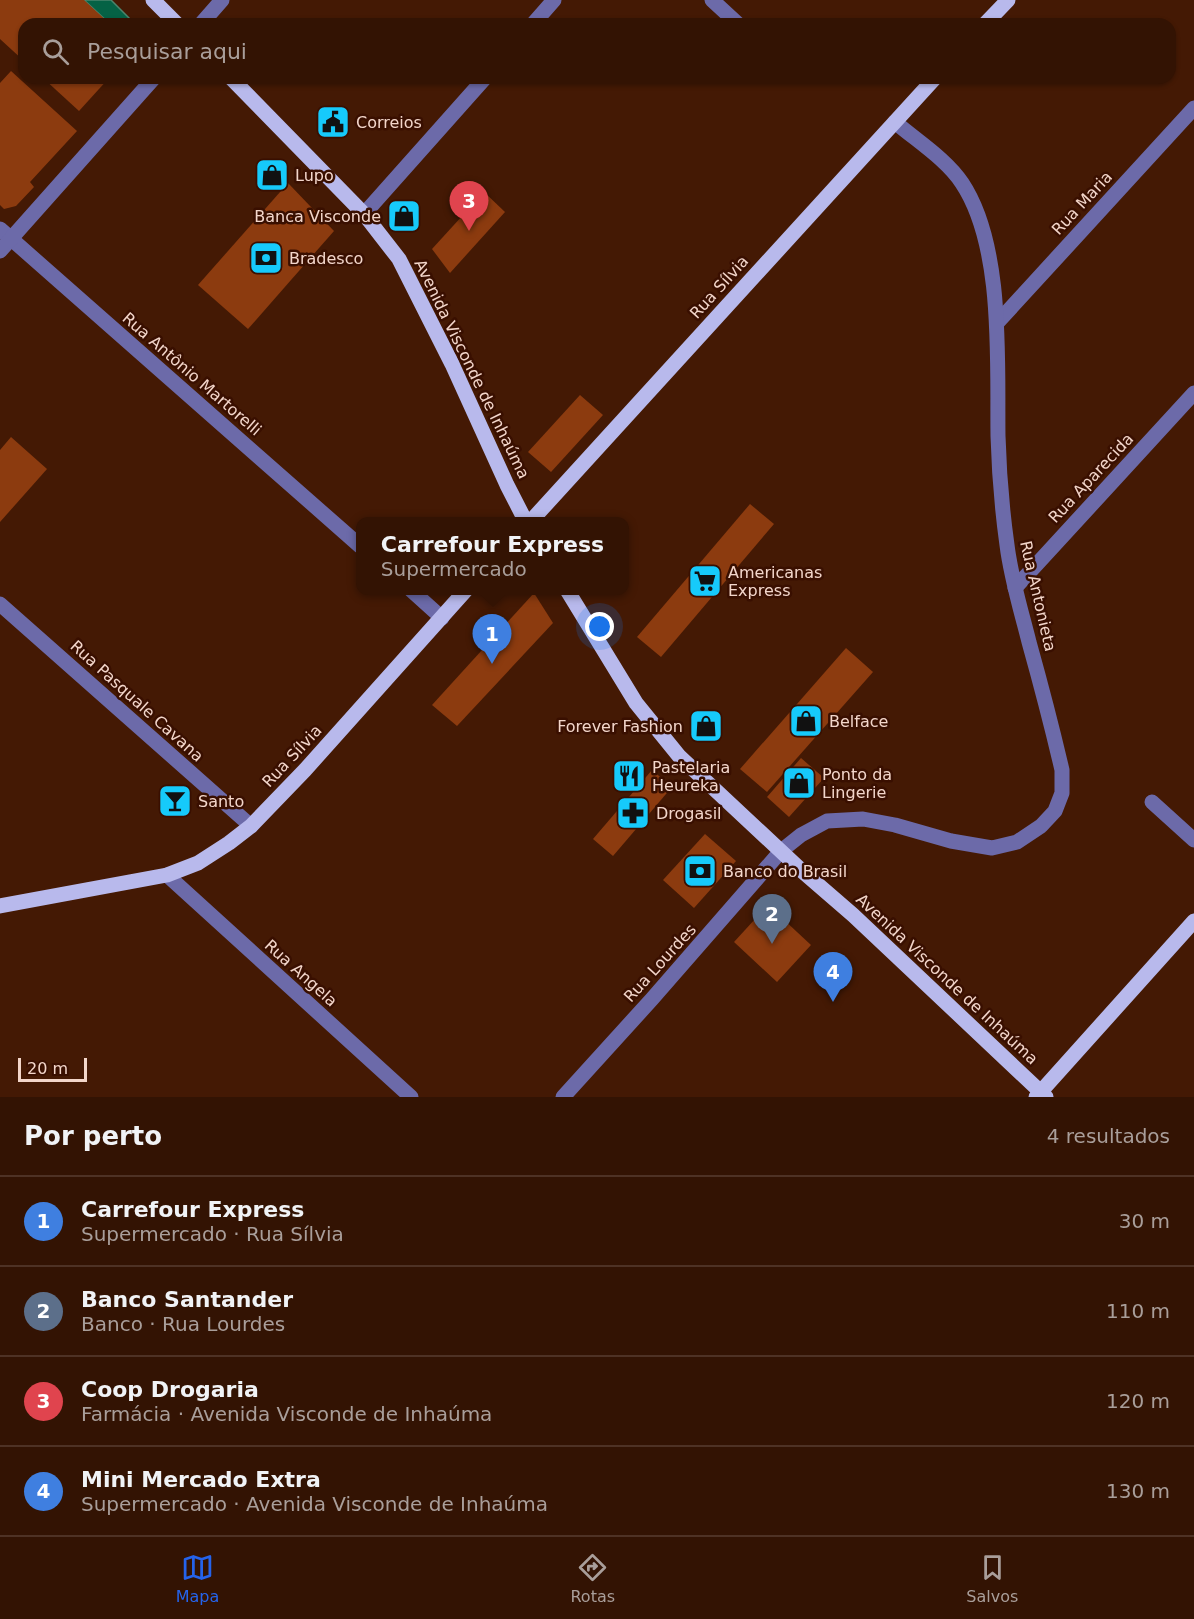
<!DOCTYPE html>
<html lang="pt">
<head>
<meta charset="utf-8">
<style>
  body { margin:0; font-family:"DejaVu Sans",sans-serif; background:#3e2012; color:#f1f3f6 }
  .scale { position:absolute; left:18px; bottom:15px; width:69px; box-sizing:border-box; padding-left:6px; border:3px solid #f3d6ca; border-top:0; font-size:16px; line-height:21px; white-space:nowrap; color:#f3d6ca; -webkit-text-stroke:4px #390f00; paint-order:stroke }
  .you { position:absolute; left:600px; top:627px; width:21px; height:21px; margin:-15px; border:4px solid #fff; border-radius:50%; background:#1a73e8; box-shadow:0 0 0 9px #1a73e833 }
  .badge { display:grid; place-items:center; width:39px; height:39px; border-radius:50%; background:#2563eb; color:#fff; font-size:20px; font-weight:700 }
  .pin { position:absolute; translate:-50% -50px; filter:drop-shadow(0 2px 3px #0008) }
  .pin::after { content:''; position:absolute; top:32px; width:21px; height:18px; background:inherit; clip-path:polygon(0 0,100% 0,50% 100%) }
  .popup { position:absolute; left:356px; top:517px; width:273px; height:78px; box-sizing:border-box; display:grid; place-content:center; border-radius:12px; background:#331303; filter:drop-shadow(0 2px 4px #0005); font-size:20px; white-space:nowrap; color:#a99e9a }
  .popup b { font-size:22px; color:#f1f3f6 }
  .popup::after { content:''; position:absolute; left:50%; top:100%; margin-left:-12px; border:12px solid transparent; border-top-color:#331303 }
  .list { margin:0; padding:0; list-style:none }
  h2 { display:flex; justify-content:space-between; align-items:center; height:78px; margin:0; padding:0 24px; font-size:26px }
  h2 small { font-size:20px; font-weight:400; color:#a99e9a }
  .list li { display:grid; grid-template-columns:39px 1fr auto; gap:18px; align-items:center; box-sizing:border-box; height:90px; padding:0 24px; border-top:2px solid #4e3225 }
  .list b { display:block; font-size:22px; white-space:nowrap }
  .list p { margin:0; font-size:20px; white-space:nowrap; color:#a99e9a }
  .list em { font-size:20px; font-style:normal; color:#a99e9a }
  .icon { flex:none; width:33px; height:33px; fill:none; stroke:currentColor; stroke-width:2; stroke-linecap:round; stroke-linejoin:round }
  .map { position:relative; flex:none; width:1194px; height:1097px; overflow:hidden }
  .search { position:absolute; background:#331303; box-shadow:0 2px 4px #0004; left:18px; right:18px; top:18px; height:66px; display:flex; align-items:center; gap:15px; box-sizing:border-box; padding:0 21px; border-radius:18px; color:#a99e9a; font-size:22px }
  .sheet { height:438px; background:#331303 }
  nav { display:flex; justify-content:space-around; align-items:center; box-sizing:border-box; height:84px; border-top:2px solid #4e3225; background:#331303; font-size:16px; color:#a99e9a }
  nav a { display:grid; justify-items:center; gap:3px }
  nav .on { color:#2563eb }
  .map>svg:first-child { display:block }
  .water { fill:#056245; stroke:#4c856d; stroke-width:1.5 }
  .building { fill:#8c3b0f }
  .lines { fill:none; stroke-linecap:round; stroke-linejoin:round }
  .minor { stroke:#6c6aa9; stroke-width:15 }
  .major { stroke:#b8b9ec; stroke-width:15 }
  .labels { text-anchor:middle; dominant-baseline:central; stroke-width:5; stroke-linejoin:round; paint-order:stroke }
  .poi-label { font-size:16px; fill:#f3d6ca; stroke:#390f00; text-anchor:start }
  .street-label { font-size:16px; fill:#f3d6ca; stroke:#390f00 }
</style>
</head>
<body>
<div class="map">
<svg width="1194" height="1097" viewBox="0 0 1194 1097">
  <rect width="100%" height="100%" fill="#441904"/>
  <polygon class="water" points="84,0 111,0 135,24 110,24"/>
  <g class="building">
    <polygon points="0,0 84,0 110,24 24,24 24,61 0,39"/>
    <polygon points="11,71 77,131 30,182 34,187 16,206 4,209 0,205 0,83"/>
    <polygon points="43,78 109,78 79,111"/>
    <polygon points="288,183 334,231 248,329 198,285"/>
    <polygon points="484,192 505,212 450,273 432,249"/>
    <polygon points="402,203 416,223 406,230 392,209"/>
    <polygon points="580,395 603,415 551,472 528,452"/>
    <polygon points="11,437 47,469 0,522 0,450"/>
    <polygon points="750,504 774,524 661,657 637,637"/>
    <polygon points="534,593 553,623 457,726 432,705"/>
    <polygon points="846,648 873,672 767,792 740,769"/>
    <polygon points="801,758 824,778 789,817 767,797"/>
    <polygon points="652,770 672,787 613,856 593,839"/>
    <polygon points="705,834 736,861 694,908 663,880"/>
    <polygon points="768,905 811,945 777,982 734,942"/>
  </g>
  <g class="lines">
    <g class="minor">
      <polyline points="712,0 738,24"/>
      <polyline points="201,24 222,0"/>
      <polyline points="533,24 554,0"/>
      <polyline points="364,214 485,78"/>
      <polyline points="0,229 360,546"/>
      <polyline points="0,251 154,78"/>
      <polyline points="997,323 1194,108"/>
      <polyline points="1015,588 1194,393"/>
      <polyline points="411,590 442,618"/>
      <polyline points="0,604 251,826"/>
      <polyline points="1152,802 1194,840"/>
      <polyline points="167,875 411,1097"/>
      <path d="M563,1097L652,999L781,851L801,835L827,821L863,819L895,825L951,841L992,848L1017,842L1041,826L1055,811L1062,793V770C1052,727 1041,685 1029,642C1021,610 1011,578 1007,545C1002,509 999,472 998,436C997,362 1004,246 962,183C946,159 917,141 895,122"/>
    </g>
    <g class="major">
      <polyline points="153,0 177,24"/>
      <polyline points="985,24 1008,0"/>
      <polyline points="231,78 364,214 399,259 452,364 507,485 526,522"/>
      <polyline points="530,522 935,78"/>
      <polyline points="567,590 636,703 679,756 801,870 853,915 1046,1097"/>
      <polyline points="0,906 167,875 198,863 229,843 251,826 305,770 466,590"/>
      <polyline points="1036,1097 1194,921"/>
    </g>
  </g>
  <defs>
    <symbol id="civic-square" viewBox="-11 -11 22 22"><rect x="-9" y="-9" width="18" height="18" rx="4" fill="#16cafb" stroke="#390f00"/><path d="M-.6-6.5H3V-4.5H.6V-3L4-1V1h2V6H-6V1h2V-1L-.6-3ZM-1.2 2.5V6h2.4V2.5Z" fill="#111"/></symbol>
    <symbol id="shop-square" viewBox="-11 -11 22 22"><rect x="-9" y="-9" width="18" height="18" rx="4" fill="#16cafb" stroke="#390f00"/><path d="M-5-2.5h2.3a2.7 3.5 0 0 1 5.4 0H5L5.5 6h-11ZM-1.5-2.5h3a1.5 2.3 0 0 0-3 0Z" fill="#111"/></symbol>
    <symbol id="bank-square" viewBox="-11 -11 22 22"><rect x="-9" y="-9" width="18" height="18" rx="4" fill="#16cafb" stroke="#390f00"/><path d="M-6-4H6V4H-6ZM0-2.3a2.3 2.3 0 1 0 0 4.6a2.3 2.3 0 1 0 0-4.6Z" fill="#111"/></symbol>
    <symbol id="supermarket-square" viewBox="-11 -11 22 22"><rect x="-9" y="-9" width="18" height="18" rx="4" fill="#16cafb" stroke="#390f00"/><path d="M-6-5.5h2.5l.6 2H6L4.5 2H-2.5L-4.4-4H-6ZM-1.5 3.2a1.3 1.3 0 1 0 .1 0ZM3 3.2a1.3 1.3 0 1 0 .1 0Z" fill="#111"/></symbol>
    <symbol id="restaurant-square" viewBox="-11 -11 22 22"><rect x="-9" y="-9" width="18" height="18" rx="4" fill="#16cafb" stroke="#390f00"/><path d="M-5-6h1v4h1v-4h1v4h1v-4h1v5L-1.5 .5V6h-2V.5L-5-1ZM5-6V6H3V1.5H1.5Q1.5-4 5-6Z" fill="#111"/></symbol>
    <symbol id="bar-square" viewBox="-11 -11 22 22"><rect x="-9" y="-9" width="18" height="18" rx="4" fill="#16cafb" stroke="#390f00"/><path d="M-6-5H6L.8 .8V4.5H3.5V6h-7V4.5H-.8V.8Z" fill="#111"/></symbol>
    <symbol id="pharmacy-square" viewBox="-11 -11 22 22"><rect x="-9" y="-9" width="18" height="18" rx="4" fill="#16cafb" stroke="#390f00"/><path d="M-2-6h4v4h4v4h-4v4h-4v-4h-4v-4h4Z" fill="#111"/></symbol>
  </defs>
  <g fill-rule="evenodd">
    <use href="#civic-square" x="314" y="103" width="38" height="38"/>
    <use href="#shop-square" x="253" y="156" width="38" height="38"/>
    <use href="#shop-square" x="385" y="197" width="38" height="38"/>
    <use href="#bank-square" x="247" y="239" width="38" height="38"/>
    <use href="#supermarket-square" x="686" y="562" width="38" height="38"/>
    <use href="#shop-square" x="787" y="702" width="38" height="38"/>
    <use href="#shop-square" x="687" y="707" width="38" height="38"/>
    <use href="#restaurant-square" x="610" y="757" width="38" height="38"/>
    <use href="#shop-square" x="780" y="764" width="38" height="38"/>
    <use href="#bar-square" x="156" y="782" width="38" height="38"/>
    <use href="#pharmacy-square" x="614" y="794" width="38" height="38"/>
    <use href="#bank-square" x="681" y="852" width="38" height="38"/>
  </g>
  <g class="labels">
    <g class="poi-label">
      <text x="356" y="122">Correios</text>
      <text x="295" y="175">Lupo</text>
      <text x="381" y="216" text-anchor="end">Banca Visconde</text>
      <text x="289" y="258">Bradesco</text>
      <text x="728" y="572">Americanas<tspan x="728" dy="18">Express</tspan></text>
      <text x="829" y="721">Belface</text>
      <text x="683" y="726" text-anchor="end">Forever Fashion</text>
      <text x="652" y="767">Pastelaria<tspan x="652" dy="18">Heureka</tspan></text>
      <text x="822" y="774">Ponto da<tspan x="822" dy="18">Lingerie</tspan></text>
      <text x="198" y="801">Santo</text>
      <text x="656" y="813">Drogasil</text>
      <text x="723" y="871">Banco do Brasil</text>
    </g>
    <g class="street-label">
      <text transform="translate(1082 203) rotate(-47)">Rua Maria</text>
      <text transform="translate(719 287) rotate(-48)">Rua Sílvia</text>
      <text transform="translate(472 369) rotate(64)">Avenida Visconde de Inhaúma</text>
      <text transform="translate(192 374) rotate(41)">Rua Antônio Martorelli</text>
      <text transform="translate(1091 478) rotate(-47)">Rua Aparecida</text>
      <text transform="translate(1038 596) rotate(77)">Rua Antonieta</text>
      <text transform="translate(137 701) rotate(42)">Rua Pasquale Cavana</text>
      <text transform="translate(292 756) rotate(-47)">Rua Sílvia</text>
      <text transform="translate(660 963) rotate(-48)">Rua Lourdes</text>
      <text transform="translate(301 973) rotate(42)">Rua Angela</text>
      <text transform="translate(947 979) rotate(43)">Avenida Visconde de Inhaúma</text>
    </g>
  </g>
</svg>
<div class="scale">20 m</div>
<div class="you"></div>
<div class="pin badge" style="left:492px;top:664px;background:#3f7fe0">1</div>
<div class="popup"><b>Carrefour Express</b>Supermercado</div>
<div class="pin badge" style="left:772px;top:944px;background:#5c6f8a">2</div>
<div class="pin badge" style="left:469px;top:231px;background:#e0444e">3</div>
<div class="pin badge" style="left:833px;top:1002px;background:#3f7fe0">4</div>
<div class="search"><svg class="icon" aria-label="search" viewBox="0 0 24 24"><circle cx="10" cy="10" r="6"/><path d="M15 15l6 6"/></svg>Pesquisar aqui</div>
</div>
<section class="sheet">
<h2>Por perto<small>4 resultados</small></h2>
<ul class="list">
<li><span class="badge" style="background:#3f7fe0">1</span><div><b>Carrefour Express</b><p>Supermercado · Rua Sílvia</p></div><em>30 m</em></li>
<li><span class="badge" style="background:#5c6f8a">2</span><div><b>Banco Santander</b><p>Banco · Rua Lourdes</p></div><em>110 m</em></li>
<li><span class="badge" style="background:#e0444e">3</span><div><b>Coop Drogaria</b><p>Farmácia · Avenida Visconde de Inhaúma</p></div><em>120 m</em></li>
<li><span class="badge" style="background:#3f7fe0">4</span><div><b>Mini Mercado Extra</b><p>Supermercado · Avenida Visconde de Inhaúma</p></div><em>130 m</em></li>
</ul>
</section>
<nav>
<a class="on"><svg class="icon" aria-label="map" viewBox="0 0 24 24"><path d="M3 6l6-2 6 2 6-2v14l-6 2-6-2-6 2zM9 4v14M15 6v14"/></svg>Mapa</a>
<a><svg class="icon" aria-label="directions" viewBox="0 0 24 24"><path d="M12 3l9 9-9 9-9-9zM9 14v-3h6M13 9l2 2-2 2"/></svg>Rotas</a>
<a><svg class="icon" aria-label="saved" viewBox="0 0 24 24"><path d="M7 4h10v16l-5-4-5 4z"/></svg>Salvos</a>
</nav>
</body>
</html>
